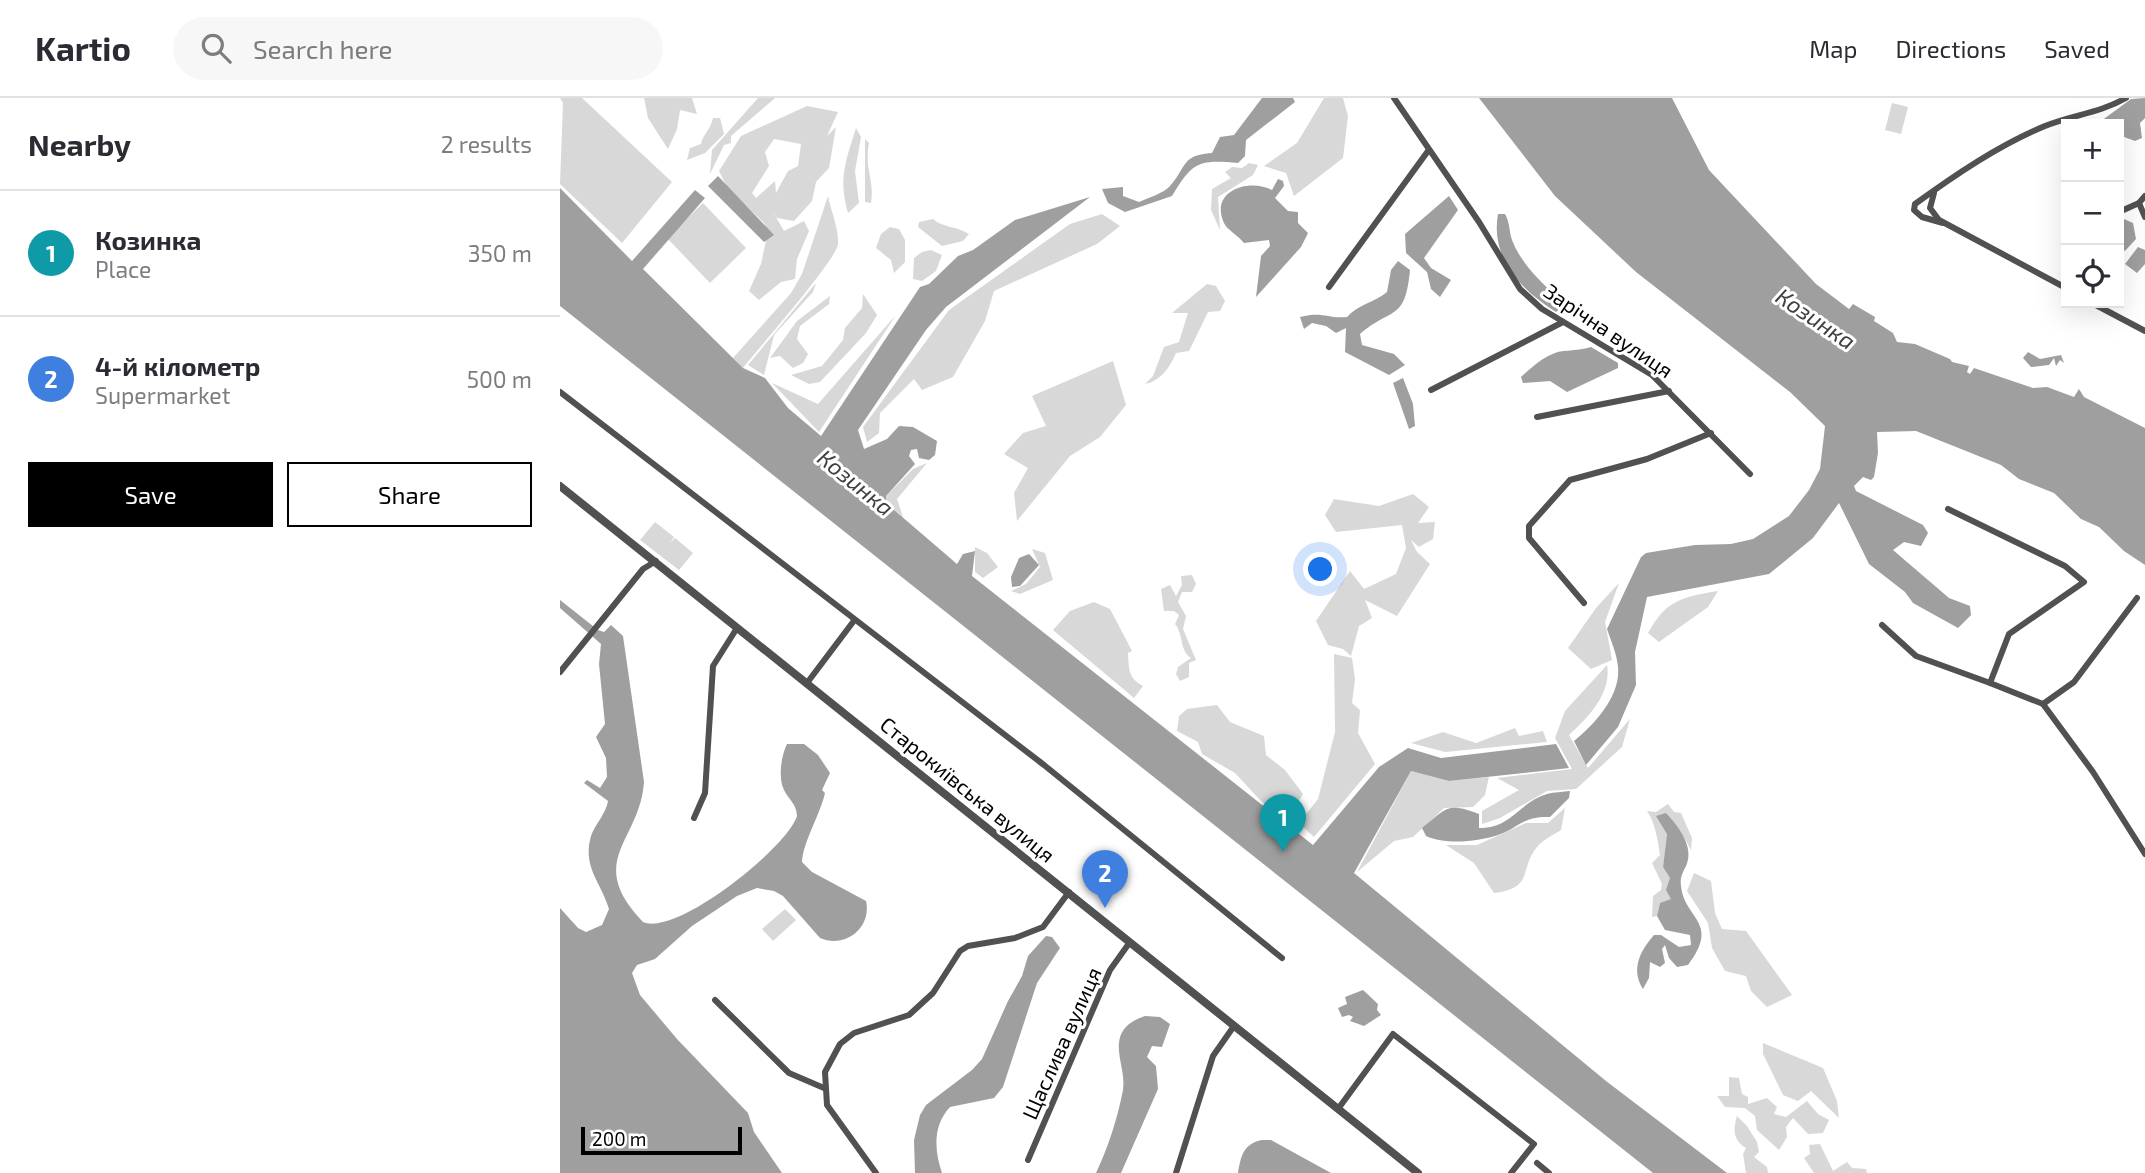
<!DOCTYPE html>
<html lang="en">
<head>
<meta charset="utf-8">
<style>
  body { margin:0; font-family:"Exo 2",sans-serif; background:#f7f7f7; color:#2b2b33 }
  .controls { position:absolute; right:21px; top:21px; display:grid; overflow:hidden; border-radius:0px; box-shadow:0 7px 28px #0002 }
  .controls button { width:63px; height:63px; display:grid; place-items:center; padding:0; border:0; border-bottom:2px solid #e1e1e2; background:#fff; color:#2b2b33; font:35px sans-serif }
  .scale { position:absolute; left:21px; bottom:18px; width:161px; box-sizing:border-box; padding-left:7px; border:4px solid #000; border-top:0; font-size:19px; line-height:24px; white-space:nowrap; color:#000; -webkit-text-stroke:5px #fff; paint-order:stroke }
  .you { position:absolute; left:761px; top:472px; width:24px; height:24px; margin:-18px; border:5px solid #fff; border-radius:50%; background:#1a73e8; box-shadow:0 0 0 10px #1a73e833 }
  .badge { display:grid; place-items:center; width:46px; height:46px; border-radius:50%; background:#000; color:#fff; font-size:23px; font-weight:700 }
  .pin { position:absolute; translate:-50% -58px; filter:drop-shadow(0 2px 4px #0008) }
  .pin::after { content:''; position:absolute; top:37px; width:24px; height:21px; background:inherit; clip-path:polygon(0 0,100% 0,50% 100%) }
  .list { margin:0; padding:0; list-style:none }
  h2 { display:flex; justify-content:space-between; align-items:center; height:91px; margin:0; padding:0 28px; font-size:30px }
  h2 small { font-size:23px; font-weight:400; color:#7c7c81 }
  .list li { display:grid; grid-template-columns:46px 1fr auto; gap:21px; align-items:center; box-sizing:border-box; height:126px; padding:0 28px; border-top:2px solid #e1e1e2 }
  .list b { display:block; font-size:26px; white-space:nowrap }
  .list p { margin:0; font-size:23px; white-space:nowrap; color:#7c7c81 }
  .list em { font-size:23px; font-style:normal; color:#7c7c81 }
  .actions { display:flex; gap:14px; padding:21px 28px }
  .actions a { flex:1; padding:16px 0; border:2px solid #000; border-radius:0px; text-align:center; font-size:24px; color:#000 }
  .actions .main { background:#000; color:#fff }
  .icon { flex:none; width:38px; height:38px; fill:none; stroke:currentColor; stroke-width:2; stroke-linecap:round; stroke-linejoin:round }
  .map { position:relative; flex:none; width:1585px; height:1075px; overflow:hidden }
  header { display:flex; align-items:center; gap:42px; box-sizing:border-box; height:98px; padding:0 35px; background:#fff; border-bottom:2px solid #e1e1e2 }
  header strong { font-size:33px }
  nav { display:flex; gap:38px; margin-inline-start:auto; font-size:24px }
  .search { width:490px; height:63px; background:#f7f7f7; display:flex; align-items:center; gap:18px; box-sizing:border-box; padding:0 24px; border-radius:38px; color:#7c7c81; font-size:26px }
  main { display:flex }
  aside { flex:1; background:#fff }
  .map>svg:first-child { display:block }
  .green { fill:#d8d8d8; fill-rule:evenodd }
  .water { fill:#9f9f9f }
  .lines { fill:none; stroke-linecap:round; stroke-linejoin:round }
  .minor { stroke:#515151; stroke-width:6 }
  .tertiary { stroke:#515151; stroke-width:8 }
  .labels { text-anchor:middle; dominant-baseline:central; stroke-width:6; stroke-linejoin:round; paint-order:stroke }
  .street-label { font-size:21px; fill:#000; stroke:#fff }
  .water-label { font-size:23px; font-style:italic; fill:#404040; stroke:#fff }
</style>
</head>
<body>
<header>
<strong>Kartio</strong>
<div class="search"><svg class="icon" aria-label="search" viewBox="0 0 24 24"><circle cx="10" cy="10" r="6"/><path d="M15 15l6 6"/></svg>Search here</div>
<nav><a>Map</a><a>Directions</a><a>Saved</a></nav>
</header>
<main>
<aside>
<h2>Nearby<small>2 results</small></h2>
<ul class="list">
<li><span class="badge" style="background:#0f9aa8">1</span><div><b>Козинка</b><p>Place</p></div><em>350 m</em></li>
<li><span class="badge" style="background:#3f7fe0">2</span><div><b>4-й кілометр</b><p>Supermarket</p></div><em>500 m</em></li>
</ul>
<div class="actions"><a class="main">Save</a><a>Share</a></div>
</aside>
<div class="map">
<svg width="1585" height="1075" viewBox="0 0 1585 1075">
  <rect width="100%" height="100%" fill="#fff"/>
  <g class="green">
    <polygon points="0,0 22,0 112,84 62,145 0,86 3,5"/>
    <polygon points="84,0 132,0 137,16 120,12 117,31 108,51 88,20"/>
    <polygon points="198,0 215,0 171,38 171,45 164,47 150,76 152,52"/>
    <polygon points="764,0 783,0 788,18 783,60 734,98 726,75 704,68 737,45"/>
    <polygon points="1332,5 1348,9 1341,36 1325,32"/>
    <path d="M247,8L278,14L267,38L276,29L269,70L256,84L252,103L234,123L217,120L213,114L224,133L244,123L249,133L237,161L235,181L221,184L199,202L189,193L201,166L207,138L205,126L167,89L159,73L181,38ZM214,41L241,46L238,68L228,73L216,95L215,83L196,100L192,95L209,68L205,54Z"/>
    <path d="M153,20H160L164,36L145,55L127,62L130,50L141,46C143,36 151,31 153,20Z"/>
    <path d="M296,30L301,39L295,73L299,105L288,115C278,79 286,63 296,30Z"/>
    <path d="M305,41L309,45C304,69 315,85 311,105L305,104Z"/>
    <polygon points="689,65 698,67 693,77 658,99 660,132 651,112 652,91 671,80 665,74 672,69 682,70"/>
    <path d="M268,98C271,113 279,131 278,146C277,161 199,250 183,270L173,260L231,195L242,176Z"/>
    <polygon points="143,105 186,150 150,185 107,140"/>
    <polygon points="542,116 560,128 537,146 434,193 425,223 393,279 362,292 354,281 320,315 319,335 307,344 303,329 389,212 510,126"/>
    <path d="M373,121C383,130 397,128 409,136L403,143L382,148L358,129L359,124Z"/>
    <polygon points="330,129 339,131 345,142 345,164 334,175 331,162 316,150 321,136"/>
    <polygon points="371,152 382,157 376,173 362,183 353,181 354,160 362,154"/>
    <polygon points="256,185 253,194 214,237 204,277 188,267"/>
    <path d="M647,186L656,188L665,203L660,213L648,214L629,253L616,255C610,269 601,283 585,286L593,278L604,249L619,244L628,215H612Z"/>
    <polygon points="303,196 317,217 306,235 260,284 249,286 231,277 262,268 283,242 285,230 302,210"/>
    <polygon points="270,198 269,206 240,228 237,241 248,256 243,265 233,270 220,258 210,260 237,223"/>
    <polygon points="336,217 259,334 212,285 258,306"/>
    <polygon points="553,263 566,307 540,339 510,358 457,423 454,395 468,370 444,356 463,335 486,328 472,298"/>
    <polygon points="367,365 337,401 343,419 326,405 326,398 353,371"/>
    <polygon points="853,396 869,409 858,425 875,424 873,441 859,449 851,442 857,454 870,466 837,518 805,502 812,520 799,528 791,558 783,551 768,547 756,523 790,473 804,491 836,476 846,450 842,427 776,434 765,417 774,401 819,408"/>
    <polygon points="95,424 114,439 110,445 115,440 133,455 119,472 80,442"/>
    <polygon points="415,449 427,455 438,469 423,480 415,474"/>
    <polygon points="472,451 485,455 493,482 460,496 451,493 466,486 480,469"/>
    <path d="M632,477L636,486L632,494H622L618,504L626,518L623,531L636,562L629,565V579L620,583L616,576L618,569L631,560C619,552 624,537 615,526L619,517L614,513H604L601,491L610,487L616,498L622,487L621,478Z"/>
    <polygon points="1059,485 1045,524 1052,562 1031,571 1008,550 1036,510"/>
    <path d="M1158,493L1148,509L1099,544L1088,535C1106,502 1122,499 1158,493Z"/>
    <path d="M534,504L550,511L572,553L568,555C569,571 568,580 583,588L574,600L493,532L510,513Z"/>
    <polygon points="774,556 792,560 795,581 792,605 800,612 798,635 815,666 754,739 739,725 758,701 775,634"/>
    <path d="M1047,567C1052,595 1028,620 1009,637L1028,670L1070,621L1062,649L1016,691L987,693L940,720L922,726V713L959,692L937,680L1012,671L995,640L1005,613Z"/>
    <polygon points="657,607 670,624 704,638 706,657 725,672 743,696 734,711 738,733 700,702 675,675 642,656 638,644 617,633 619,618 627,611"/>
    <polygon points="955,630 959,638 983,633 987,644 885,654 851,645 883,634 916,645"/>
    <polygon points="851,673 889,683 929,679 925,697 913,709 884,710 853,739 834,743 797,774"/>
    <path d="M1108,706L1114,714L1121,715L1132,740L1131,752L1125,741L1107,736L1103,769L1110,780L1112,801L1100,805L1097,818L1092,819L1093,798L1101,792L1102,786L1092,765L1100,757C1098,743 1095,724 1087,713L1096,714Z"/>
    <path d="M1005,710L1001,732C993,737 983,742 977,749C959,770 975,790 934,795L914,765L886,747H917L966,725H988Z"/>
    <polygon points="1134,775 1151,783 1155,815 1162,831 1186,833 1232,897 1207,909 1191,893 1186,878 1165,873 1152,850 1148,825 1127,793"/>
    <polygon points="225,811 236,822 213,843 202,831"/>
    <polygon points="1203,945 1263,970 1277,1003 1279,1020 1251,993 1238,1003 1223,997 1203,956"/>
    <polygon points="1169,979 1179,980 1182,996 1188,999 1188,1006 1207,1000 1217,1009 1214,1016 1226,1019 1247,1003 1258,1016 1269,1022 1263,1035 1248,1036 1233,1020 1226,1029 1227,1039 1219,1052 1197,1032 1195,1018 1185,1010 1165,1009 1157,998 1169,998"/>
    <path d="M1177,1018L1187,1028L1197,1044L1199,1054L1194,1059L1207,1069L1208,1075H1186L1183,1056L1186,1050C1173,1042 1173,1032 1177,1018Z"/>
    <polygon points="1260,1046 1273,1073 1287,1064 1292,1070 1306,1071 1307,1075 1254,1075 1244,1060 1250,1056 1249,1047"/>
  </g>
  <g class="water">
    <path d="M702,0H733L735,4L686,42L685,58L678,65C639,61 632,64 612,98L565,114L548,105L542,91L563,89V98L579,104C588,100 604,95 610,88C627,69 621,57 652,55L660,39L674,37Z"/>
    <path d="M919,0H1112L1149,72L1256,186L1289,211L1293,206L1315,219L1314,223L1333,235L1337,244L1355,246L1390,261L1392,264L1409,268L1407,274L1410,276L1414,270L1473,290L1487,289L1514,299L1519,291L1524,299L1585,330V467L1564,453L1539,429L1521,421L1494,395L1459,381L1441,367L1356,333L1317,334L1318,355L1314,379L1311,382L1303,379L1294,388L1296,393L1363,427L1368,435L1361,448L1344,444L1333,452L1389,500L1410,508L1411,517L1398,530L1353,505L1345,494L1309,466L1279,405L1253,440L1209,476L1087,499L1075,554L1076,587L1058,629L1026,667L1014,643C1034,627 1061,598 1058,569C1057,556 1051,543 1047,531L1081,459L1086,455L1135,447L1171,446L1193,441L1229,418L1249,392L1260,371L1265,328L1230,294L1076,174L995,98Z"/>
    <polygon points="1585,0 1585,20 1580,25 1582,40 1575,43 1564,39 1559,44 1559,26 1537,26 1571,1"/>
    <polygon points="158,78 214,137 204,144 148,88"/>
    <path d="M718,81L723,83L724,88L715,100L728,113L738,114V125L748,135L741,149L696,199L701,158L710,148L709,142L684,145C679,138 666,131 664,125C649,92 690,80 712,92Z"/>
    <polygon points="0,90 72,163 135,92 145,100 83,171 183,270 205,280 228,310 261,338 360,189 369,186 398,158 413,152 455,122 530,99 386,209 366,232 298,332 304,351 327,341 339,328 353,329 377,343 375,357 369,362 359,360 357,351 351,352 349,358 355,366 326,398 326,405 397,466 403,456 415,453 412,478 753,747 819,669 848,650 881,660 996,646 1009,670 889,683 851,673 794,775 1046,983 1167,1075 1093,1075 0,208"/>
    <polygon points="889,98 898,112 864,160 871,170 891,182 880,199 871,191 867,174 846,155 845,136"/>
    <path d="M938,116H945C950,125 949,133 952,142C961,166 983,186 1001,203L1002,209L996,214C961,192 930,160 938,116Z"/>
    <polygon points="1564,121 1573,125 1576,141 1565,153 1559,147 1559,126"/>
    <polygon points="1578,149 1585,152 1585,166 1577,175 1565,166"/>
    <path d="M838,163L850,172C845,224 833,208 800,236L802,247L834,256L845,267L829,277L785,254L786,230L776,235L766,228L752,225L744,231L740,219C764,213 767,221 787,219C797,207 815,204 827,194L831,172Z"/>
    <path d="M1031,249L1058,265V270L1007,294L990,283L963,285L961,279C972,269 988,254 1004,253C1013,252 1021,252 1031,249Z"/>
    <polygon points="1468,254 1480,261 1501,257 1504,265 1500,262 1496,268 1494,260 1489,267 1471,269 1463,260"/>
    <polygon points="843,280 853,306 855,328 849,331 833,285"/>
    <polygon points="469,456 479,467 460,488 452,489 451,479 459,460"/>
    <path d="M0,502L38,532L44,534L51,527L63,538L84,684C80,744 24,762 83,824C116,839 227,750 237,718C236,705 229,702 224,692C218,680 221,658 227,646H244L258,657L270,675L262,692L265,695C260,717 243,744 242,764L252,774L306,803C312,830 285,851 260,840L223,798L214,793L197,790L177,798L132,828L95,861L77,867L72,875L80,897L117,941L188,1015L194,1034L222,1075H0V810L18,830L26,834L42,827L49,811C41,784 22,769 31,738C35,726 46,716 48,703L24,685L27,682L40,690L47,679L46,660L36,639L45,626L39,566L41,546L0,510Z"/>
    <path d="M1010,693L1009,700L990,719C962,718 959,730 938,737C916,744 886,747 866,738L862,730C887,710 887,704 919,716V730C952,730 958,705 987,696C994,694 1003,694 1010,693Z"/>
    <path d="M1106,715C1118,728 1135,749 1126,768C1122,776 1120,779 1121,788C1124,821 1161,824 1128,867L1117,869L1109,860L1105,847L1102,851L1105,865L1100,869L1090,864L1089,880L1083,891C1071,872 1079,854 1094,837H1101L1119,849L1131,847L1130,837L1105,832L1097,818L1100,805L1111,801L1106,792L1110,780L1103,769L1107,736L1096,718Z"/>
    <path d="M486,838L492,839L500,850L477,885L443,989L434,1000L390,1009C373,1027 374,1052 382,1075H355L354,1042L360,1017L366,1007L412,972L422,961L448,903L462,878L468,858Z"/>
    <polygon points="803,892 818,906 817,912 821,917 804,928 790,923 793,919 789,917 782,919 778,910 787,906 785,899"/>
    <path d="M585,918L600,919L610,926L602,949L592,948L587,959L596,968L598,991L561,1075H536C549,1047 557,1022 563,992C568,967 540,933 585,918Z"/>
    <path d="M702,1042H711L771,1075H678C681,1058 683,1046 702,1042Z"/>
  </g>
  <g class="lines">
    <g class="minor">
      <polyline points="834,0 919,124 960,191 982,211 1092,277 1190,376"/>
      <polyline points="1374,95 1370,110 1379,122 1506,190"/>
      <polyline points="1585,98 1579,105 1585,119"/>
      <polyline points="1559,114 1579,105"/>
      <path d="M1383,125L1362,119L1354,112L1355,106C1395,77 1439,47 1485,28C1512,17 1540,15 1566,0"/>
      <polyline points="769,189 868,53"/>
      <polyline points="1532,205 1585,233"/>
      <polyline points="871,292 1003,224"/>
      <polyline points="0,294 484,667 722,860"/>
      <polyline points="977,319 1109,293"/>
      <polyline points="1388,411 1505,468 1524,484 1449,536 1430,585 1483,606 1533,674 1585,756"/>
      <polyline points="1024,505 969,440 969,428 1010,382 1087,361 1151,335"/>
      <polyline points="1322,527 1356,558 1430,585"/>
      <polyline points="0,574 83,471 96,463"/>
      <polyline points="247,585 293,524"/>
      <polyline points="1483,606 1514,584 1577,500"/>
      <polyline points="134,720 145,695 153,568 177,530"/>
      <polyline points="155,902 229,975 264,990"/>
      <polyline points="778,1011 833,936 974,1046 951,1075"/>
      <polyline points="468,1062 550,872 570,844"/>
      <polyline points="977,1065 989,1075"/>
      <polyline points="316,1075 267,1007 265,974 280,946 294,935 349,917 373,895 400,853 408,848 455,840 483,829 509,794"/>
      <polyline points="616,1075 653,958 674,928"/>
    </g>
    <polyline class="tertiary" points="0,388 858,1075"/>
  </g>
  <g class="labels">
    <g class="street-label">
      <text transform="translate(1049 232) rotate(34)">Зарічна вулиця</text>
      <text transform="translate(408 691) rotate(39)">Старокиївська вулиця</text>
      <text transform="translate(501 945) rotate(-66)">Щаслива вулиця</text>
    </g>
    <g class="water-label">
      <text transform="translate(1256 220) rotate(34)">Козинка</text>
      <text transform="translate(296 384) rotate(39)">Козинка</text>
    </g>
  </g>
</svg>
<div class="controls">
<button>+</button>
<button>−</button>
<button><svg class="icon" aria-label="locate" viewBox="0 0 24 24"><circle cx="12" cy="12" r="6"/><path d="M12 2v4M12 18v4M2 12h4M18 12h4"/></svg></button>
</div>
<div class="scale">200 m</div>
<div class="you"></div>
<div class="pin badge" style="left:723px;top:754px;background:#0f9aa8">1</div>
<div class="pin badge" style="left:545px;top:810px;background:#3f7fe0">2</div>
</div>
</main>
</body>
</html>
